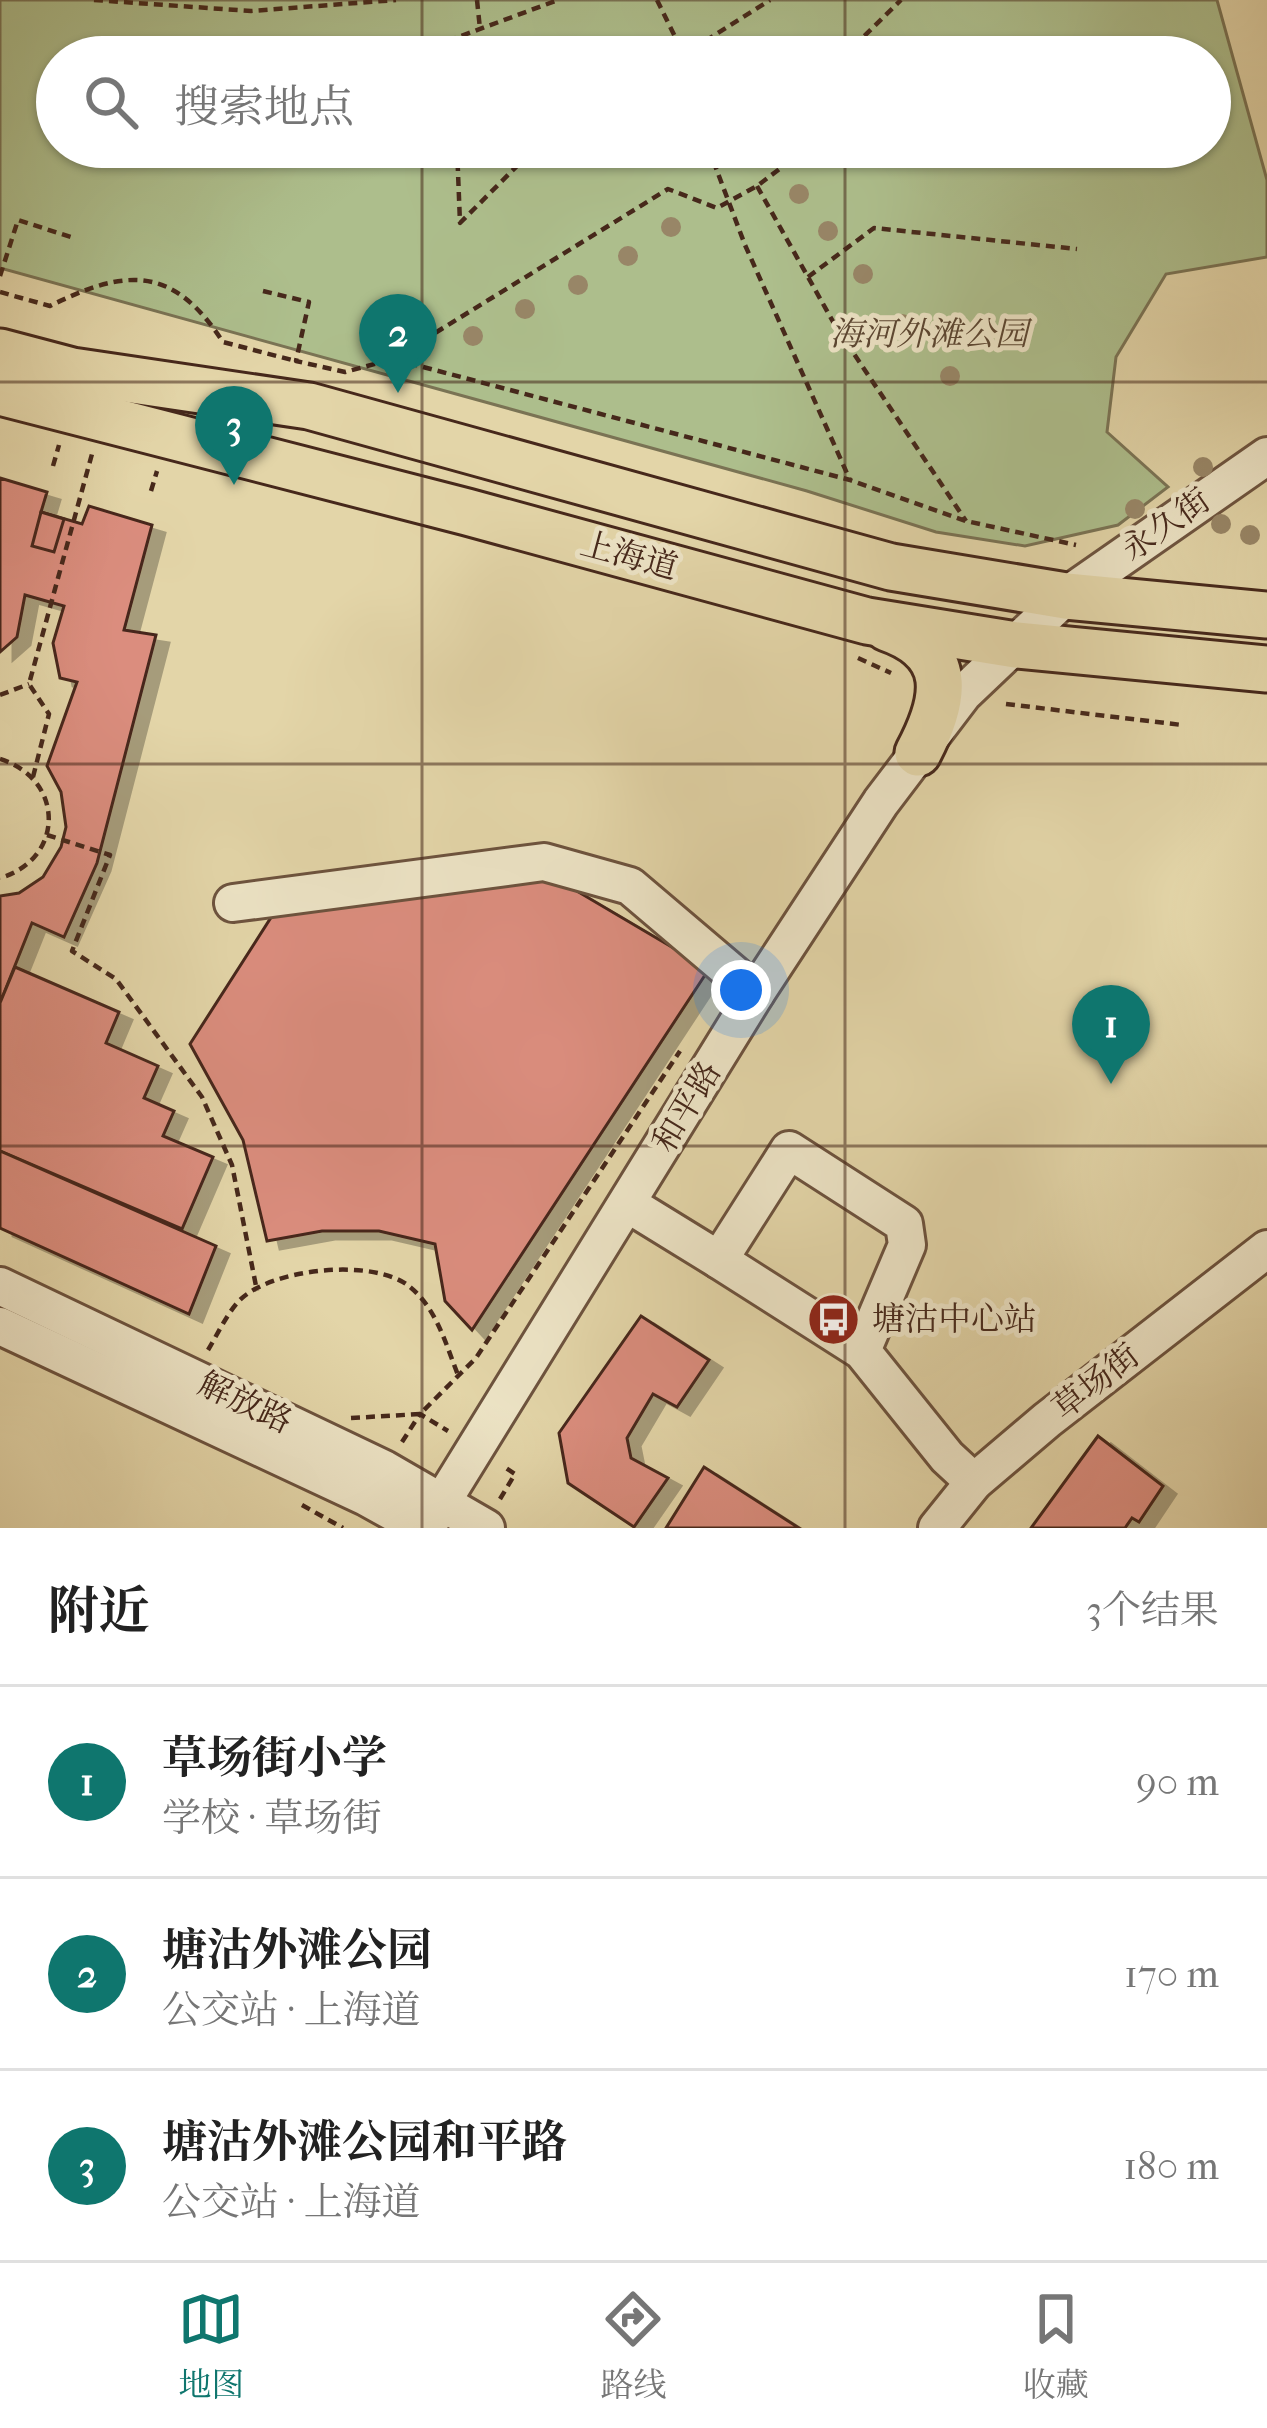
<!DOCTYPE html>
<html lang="zh">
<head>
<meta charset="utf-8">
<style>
  body { margin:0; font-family:"IM FELL French Canon","Noto Serif SC",serif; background:#f6f6f6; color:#222 }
  .you { position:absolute; left:741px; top:990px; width:42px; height:42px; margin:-30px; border:9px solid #fff; border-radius:50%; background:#1a73e8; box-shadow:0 0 0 18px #1a73e833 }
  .badge { display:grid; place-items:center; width:78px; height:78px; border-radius:50%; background:#0f766e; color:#fff; font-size:39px; font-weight:700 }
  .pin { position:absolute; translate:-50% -99px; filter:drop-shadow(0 3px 6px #0008) }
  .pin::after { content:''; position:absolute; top:63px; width:42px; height:36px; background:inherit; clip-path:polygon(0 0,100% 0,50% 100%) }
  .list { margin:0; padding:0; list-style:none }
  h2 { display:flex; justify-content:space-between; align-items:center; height:156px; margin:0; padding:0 48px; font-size:51px }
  h2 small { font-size:39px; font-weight:400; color:#767676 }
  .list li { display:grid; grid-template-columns:78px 1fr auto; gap:36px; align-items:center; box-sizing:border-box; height:192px; padding:0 48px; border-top:3px solid #e0e0e0 }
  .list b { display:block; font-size:45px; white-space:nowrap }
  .list p { margin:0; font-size:39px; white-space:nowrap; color:#767676 }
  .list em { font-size:39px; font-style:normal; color:#767676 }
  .icon { flex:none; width:66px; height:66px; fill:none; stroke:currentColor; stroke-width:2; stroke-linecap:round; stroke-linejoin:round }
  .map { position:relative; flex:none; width:1267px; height:1528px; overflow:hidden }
  .search { position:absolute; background:#fff; box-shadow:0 3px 9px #0004; left:36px; right:36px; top:36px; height:132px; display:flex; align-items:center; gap:30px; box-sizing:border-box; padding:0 42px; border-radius:66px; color:#767676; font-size:45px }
  .sheet { height:732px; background:#fff }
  nav { display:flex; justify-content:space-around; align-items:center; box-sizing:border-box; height:168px; border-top:3px solid #e0e0e0; background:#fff; font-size:33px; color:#767676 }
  nav a { display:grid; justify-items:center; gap:6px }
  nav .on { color:#0f766e }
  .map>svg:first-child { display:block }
  .green { fill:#adbe8c; stroke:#7a7354; stroke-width:3; fill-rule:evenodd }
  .building { fill:#db8d7e; stroke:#46281b; stroke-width:3; filter:url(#shadow) }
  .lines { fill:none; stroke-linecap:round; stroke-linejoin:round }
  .minor-casing { stroke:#6d533e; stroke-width:42 }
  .major-casing { stroke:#46281b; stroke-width:51 }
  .path { stroke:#46281b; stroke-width:4.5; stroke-dasharray:9 6; stroke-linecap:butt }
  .minor { stroke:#ede4c6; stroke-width:36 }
  .major { stroke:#e3d5a8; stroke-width:45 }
  .tree { fill:#988667 }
  .grid { fill:none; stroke:#46281b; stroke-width:3; stroke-opacity:0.55 }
  .labels { text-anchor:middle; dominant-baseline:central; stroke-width:10; stroke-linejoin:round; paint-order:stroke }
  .park-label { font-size:33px; font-style:italic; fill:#5b4632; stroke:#ede4c6 }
  .street-label { font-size:33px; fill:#46281b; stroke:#ede4c6 }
  .poi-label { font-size:33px; fill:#46281b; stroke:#ede4c6; text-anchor:start }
</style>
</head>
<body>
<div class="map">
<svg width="1267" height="1528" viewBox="0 0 1267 1528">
  <defs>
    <filter id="shadow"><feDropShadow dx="13" dy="8" stdDeviation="0" flood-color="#0004"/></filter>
  </defs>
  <rect width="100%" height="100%" fill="#e3d5a8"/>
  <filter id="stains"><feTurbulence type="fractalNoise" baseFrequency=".00167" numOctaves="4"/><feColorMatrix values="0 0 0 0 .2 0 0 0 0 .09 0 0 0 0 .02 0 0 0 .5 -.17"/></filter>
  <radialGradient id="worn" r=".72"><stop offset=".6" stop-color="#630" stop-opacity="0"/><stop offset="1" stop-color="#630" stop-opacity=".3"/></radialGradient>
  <path class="green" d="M0,0H1217L1267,180V257L1166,274L1116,357L1107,432L1168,487L1118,525L1025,546L936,532L807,491L0,268ZM57,57H1210V147H57Z"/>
  <g class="building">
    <polygon points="0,478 47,492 41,512 82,524 89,506 152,525 124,630 156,635 97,863 64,937 32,923 0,1003 0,896 19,893 43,877 61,847 66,827 61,792 47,766 77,682 60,678 53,643 64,606 25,595 17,637 0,652"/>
    <polygon points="41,512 64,519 54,552 32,546"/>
    <polygon points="548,874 709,969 472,1330 445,1301 435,1244 379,1231 322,1231 267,1241 243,1140 190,1044 272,916"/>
    <polygon points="15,967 119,1012 106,1043 158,1066 144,1098 174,1111 163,1136 213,1157 182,1229 0,1151 0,1003"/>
    <polygon points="0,1151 216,1246 189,1314 0,1228"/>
    <polygon points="641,1316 709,1360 677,1407 653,1394 627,1438 631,1458 668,1478 634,1527 568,1483 559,1433"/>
    <polygon points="1098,1436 1163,1486 1139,1522 1132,1518 1125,1528 1031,1528"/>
    <polygon points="704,1467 799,1528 666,1528"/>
  </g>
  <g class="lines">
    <defs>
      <g id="minor">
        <polyline points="233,903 544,862 630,886 756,993"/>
        <polyline points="628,1204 719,1260"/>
        <polyline points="0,1286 384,1469 486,1528"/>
        <polyline points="0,1326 366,1497 422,1528"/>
        <polyline points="862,1351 719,1260 789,1150 904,1224 907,1245 862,1351 947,1457 974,1482"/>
        <polyline points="426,1528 756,993 881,802 963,694 1066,596 1267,456"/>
        <polyline points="937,1528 974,1482 1047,1420 1267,1249"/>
      </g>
      <g id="major">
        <polyline points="0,352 72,371 309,406 891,567 1066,596 1267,615"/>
        <polyline points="0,392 467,512 867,621 1016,645 1267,669"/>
        <path d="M887,628C956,652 946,700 918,753"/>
      </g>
    </defs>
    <use href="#minor" class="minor-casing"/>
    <use href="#major" class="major-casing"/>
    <g class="path">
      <polyline points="94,0 251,11 396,0"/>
      <polyline points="477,0 480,29"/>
      <polyline points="657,0 684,55"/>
      <polyline points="453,39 454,57"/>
      <polyline points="373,51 453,39 558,0"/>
      <polyline points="680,57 770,0"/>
      <polyline points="843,57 901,0"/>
      <polyline points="457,147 460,223 536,147"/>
      <polyline points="708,147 745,245 850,480"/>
      <polyline points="761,147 778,170"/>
      <polyline points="794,147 794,158 757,186 717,208 668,189 393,359 850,480 966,521 1076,545"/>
      <polyline points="757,186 836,327 966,521"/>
      <polyline points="0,276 18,220 71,237"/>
      <polyline points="808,277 874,228 1077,249"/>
      <polyline points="263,291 309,302 296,361 345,372 393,359"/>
      <path d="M0,292L50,306C126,268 173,265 223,342L296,361"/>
      <polyline points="53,466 59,445"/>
      <polyline points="151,491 157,471"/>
      <polyline points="858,658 891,673"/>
      <polyline points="0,695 29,684"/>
      <polyline points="1006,704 1182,725"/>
      <path d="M0,759C65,779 65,859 0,878"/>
      <polyline points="33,777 49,714 29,684 92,454"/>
      <polyline points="47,835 110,855 72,951 116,979 202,1097 232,1165 257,1291"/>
      <path d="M208,1350C217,1335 226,1316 237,1303C267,1268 375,1257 410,1287C437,1309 446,1345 458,1375"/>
      <polyline points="351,1418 420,1414 476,1358 680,1051"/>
      <polyline points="402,1442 420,1414 448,1431"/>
      <polyline points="500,1499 515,1474 503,1466"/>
      <polyline points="302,1505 343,1528"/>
    </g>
    <use href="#minor" class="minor"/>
    <use href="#major" class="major"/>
  </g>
  <g class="tree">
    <circle cx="799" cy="194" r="10"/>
    <circle cx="671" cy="227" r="10"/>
    <circle cx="828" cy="231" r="10"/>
    <circle cx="628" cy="256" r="10"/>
    <circle cx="863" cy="274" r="10"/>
    <circle cx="578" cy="285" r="10"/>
    <circle cx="525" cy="309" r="10"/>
    <circle cx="902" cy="324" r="10"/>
    <circle cx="473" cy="336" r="10"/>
    <circle cx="950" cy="376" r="10"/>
    <circle cx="1203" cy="467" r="10"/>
    <circle cx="1135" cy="509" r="10"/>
    <circle cx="1221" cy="524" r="10"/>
    <circle cx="1250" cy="535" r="10"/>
  </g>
  <path class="grid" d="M422,0V57M845,0V57M422,147V1528M845,147V1528M0,382H1267M0,764H1267M0,1146H1267"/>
  <defs>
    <symbol id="bus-disc" viewBox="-11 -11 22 22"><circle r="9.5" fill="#8f2418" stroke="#ede4c6"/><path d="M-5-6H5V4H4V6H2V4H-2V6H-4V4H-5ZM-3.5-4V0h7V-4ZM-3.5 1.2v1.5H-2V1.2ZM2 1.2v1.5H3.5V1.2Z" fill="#fff"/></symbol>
  </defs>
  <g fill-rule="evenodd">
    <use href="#bus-disc" x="804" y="1290" width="59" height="59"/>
  </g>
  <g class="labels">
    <g class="park-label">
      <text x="929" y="334">海河外滩公园</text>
    </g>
    <g class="street-label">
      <text transform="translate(1166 525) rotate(-35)">永久街</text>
      <text transform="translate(629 556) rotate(15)">上海道</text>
      <text transform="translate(687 1107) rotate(-59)">和平路</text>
      <text transform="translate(1096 1382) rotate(-38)">草场街</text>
      <text transform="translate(245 1403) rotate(25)">解放路</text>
    </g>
    <g class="poi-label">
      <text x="872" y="1319">塘沽中心站</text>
    </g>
  </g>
  <rect width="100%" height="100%" filter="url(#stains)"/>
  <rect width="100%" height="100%" fill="url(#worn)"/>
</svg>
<div class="you"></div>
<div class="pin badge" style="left:1111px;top:1084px">1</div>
<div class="pin badge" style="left:398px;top:393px">2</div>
<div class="pin badge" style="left:234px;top:485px">3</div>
<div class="search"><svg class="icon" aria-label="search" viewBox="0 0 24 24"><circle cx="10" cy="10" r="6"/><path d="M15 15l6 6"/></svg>搜索地点</div>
</div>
<section class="sheet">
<h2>附近<small>3个结果</small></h2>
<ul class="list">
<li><span class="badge">1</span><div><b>草场街小学</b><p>学校 · 草场街</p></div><em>90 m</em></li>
<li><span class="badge">2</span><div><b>塘沽外滩公园</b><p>公交站 · 上海道</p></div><em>170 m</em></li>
<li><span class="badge">3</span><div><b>塘沽外滩公园和平路</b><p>公交站 · 上海道</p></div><em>180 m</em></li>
</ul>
</section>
<nav>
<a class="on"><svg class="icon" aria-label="map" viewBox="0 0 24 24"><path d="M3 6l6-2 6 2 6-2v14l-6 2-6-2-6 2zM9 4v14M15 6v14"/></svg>地图</a>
<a><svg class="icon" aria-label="directions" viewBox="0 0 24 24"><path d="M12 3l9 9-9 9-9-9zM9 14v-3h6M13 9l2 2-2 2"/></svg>路线</a>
<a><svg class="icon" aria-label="saved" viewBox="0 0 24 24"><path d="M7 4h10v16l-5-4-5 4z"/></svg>收藏</a>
</nav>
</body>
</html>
